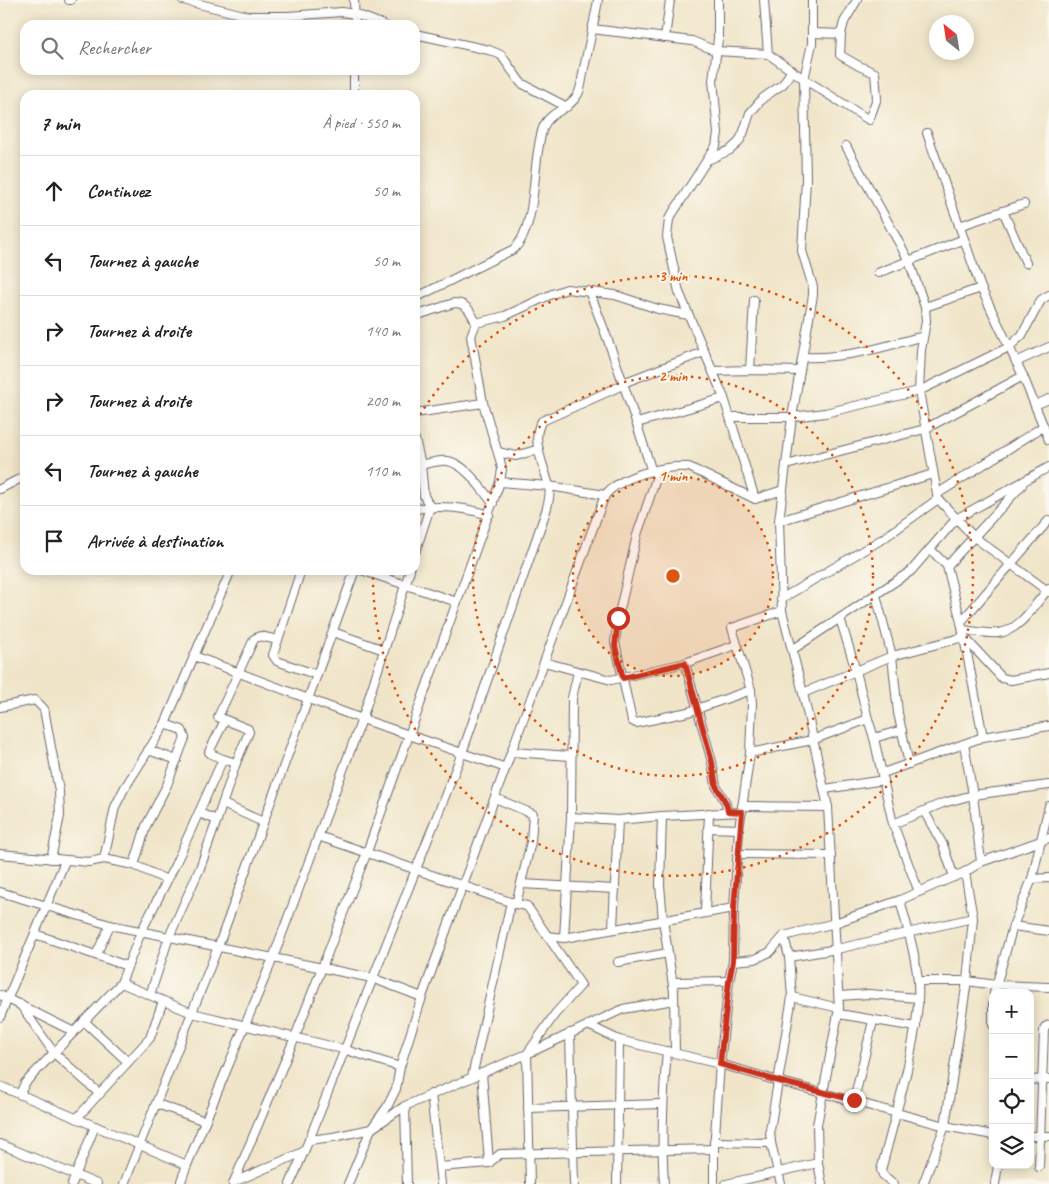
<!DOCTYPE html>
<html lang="fr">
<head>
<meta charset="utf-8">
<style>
  body { margin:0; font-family:Caveat,sans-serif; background:#f2f2f2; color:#222 }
  .controls { position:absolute; right:15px; bottom:15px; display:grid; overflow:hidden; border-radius:10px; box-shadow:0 2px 12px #0003 }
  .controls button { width:45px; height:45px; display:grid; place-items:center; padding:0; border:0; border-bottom:1px solid #e0e0e0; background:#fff; color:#222; font:25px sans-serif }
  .compass { position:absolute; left:929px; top:15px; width:45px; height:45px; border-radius:50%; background:#fff; box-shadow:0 2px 12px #0003; rotate:330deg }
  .stop { position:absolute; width:15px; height:15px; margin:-11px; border:4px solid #c8321e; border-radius:50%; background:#fff }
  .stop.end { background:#c8321e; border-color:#fff; box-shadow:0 1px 5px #0008 }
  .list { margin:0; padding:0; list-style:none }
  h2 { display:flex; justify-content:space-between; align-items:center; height:65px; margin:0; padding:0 20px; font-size:21px }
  h2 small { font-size:16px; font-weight:400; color:#767676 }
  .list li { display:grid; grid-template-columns:32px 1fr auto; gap:15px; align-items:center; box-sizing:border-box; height:70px; padding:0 20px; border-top:1px solid #e0e0e0 }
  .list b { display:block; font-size:19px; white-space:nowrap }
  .list em { font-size:16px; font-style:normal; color:#767676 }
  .icon { flex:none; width:28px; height:28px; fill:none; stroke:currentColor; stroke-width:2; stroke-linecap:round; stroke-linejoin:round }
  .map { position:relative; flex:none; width:1049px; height:1184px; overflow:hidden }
  .search { position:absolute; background:#fff; box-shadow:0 2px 12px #0003; left:20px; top:20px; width:400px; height:55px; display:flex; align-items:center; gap:12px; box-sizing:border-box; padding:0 18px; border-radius:15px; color:#767676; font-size:19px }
  .panel { position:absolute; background:#fff; box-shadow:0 2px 12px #0003; left:20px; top:90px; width:400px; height:485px; border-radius:15px }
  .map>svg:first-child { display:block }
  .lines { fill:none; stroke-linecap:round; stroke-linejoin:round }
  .street-casing { stroke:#6a666d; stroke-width:10 }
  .street { stroke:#fff; stroke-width:8 }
  .route { stroke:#c8321e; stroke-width:6 }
  .ring { fill:none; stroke:#de560e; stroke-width:2.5; stroke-dasharray:2.5 5 }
  .centre { fill:#de560e; stroke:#fbf7ec; stroke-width:2.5 }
  .ring-label { font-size:15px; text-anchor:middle; font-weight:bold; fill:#de560e; stroke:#fbf7ec; stroke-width:4; stroke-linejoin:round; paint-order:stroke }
</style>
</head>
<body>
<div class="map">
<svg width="1049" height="1184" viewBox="0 0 1049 1184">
  <rect width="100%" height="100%" fill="#fbf7ec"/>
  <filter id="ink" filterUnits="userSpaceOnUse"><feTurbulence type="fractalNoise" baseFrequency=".02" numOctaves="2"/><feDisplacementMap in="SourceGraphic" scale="10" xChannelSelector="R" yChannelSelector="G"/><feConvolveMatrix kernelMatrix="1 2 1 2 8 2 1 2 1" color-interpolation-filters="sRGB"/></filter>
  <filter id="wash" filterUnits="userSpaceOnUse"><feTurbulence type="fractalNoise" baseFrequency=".0096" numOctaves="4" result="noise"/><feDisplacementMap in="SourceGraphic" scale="20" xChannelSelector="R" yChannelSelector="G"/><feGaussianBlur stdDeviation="1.12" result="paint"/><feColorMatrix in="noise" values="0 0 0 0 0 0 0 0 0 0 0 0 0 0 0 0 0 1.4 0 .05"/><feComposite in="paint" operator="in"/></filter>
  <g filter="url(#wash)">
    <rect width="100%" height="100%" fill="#f0e5c9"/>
  </g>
  <g filter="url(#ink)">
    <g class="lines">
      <defs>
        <g id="street">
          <polyline points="69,0 71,0"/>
          <polyline points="183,0 248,16 288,16 342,12 355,14 384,25"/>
          <polyline points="354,0 355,25"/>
          <polyline points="718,0 718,39 713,80 718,133 716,146 669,219 667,237 679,292 724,398 755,499"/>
          <polyline points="764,0 768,54"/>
          <polyline points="812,0 812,44 804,79 806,180 802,251 813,287 813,295 792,417 779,521 782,611 803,693 828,807 839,1008 817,1125 818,1163 822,1184"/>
          <polyline points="592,29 692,41 716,51 768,54 804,79 869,120 877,98 875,73 859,66 840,55 841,34"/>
          <polyline points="813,33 841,34 844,22 857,0"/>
          <polyline points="415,34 489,50 501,55 521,83 567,107"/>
          <polyline points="665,38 670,0"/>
          <polyline points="354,95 354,70"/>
          <polyline points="927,133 981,288 1023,376 1049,440"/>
          <polyline points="846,146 909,261 925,307 926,321 921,350 919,391 938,499 974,537 1049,592"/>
          <polyline points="710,159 730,150 738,143 743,134 750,113 763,98 783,84 792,70"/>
          <polyline points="1003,211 1026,263"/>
          <polyline points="959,226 1024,204"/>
          <polyline points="878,273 964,239"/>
          <path d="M589,291C613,350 633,411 652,472"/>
          <path d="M415,298L514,249C539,225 531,162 543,128C549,111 570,110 578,94C582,87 582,76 584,68C589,45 594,23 598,0"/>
          <polyline points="925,307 981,288"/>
          <path d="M415,316L454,303C467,303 471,312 476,323"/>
          <polyline points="476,323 505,316 552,294 567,289 615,295 658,309 688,315"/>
          <path d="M804,357C845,359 884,347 923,336"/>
          <polyline points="1016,362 1049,347"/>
          <polyline points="750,370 754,300"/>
          <polyline points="713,371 750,370 800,371"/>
          <polyline points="623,383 704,352"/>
          <polyline points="1035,405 1049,399"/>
          <polyline points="415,413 483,403"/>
          <polyline points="731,417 792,417 825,413 919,391 1009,347 1022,335 1041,300 1049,295"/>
          <polyline points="637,423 724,398"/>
          <path d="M415,439L421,465C429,463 440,460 448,461C467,465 481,489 493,503"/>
          <polyline points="498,452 516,456 539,449"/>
          <polyline points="786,465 925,429 1023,376"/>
          <polyline points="659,470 637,535 618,618 615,642 632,721 636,723 688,712 751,690"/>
          <path d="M500,482L549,486L605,495C621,476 664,465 689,467L755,499L783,490"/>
          <polyline points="0,489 25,476"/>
          <polyline points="937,494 1044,426"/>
          <path d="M415,509C441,505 464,507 489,515"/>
          <polyline points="779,521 933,474"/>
          <polyline points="930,549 947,566 961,622 983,737"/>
          <polyline points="415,553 430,507 424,496 421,465"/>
          <polyline points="947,566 1022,485"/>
          <polyline points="301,570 273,655 277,661 317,675"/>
          <polyline points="361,570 457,602"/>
          <polyline points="876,595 892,656 898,713 909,764"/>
          <polyline points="781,599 884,538 938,499"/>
          <polyline points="840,618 856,671 868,719 874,738"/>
          <polyline points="961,622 1049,520"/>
          <path d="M963,630C974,631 986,634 998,633C1019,632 1036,603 1049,588"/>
          <polyline points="333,632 384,650"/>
          <polyline points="792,650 911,571 956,519 1049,467"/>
          <polyline points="194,656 362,719 506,768"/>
          <polyline points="544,662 611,680 685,663 736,645"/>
          <polyline points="685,663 712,762 716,786 726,803 727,811"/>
          <polyline points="803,693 892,656 964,637 1002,678 1011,680 1049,673"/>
          <polyline points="0,707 35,700 44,709 59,791 60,816 51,859"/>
          <polyline points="902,730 874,738 893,824 919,892"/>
          <polyline points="964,744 973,795 981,862"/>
          <polyline points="148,750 177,760"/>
          <polyline points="512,752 571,756"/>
          <polyline points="750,753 812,740 868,719"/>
          <polyline points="223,759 211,754 209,752 225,720"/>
          <polyline points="883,773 983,737 1049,726"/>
          <polyline points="825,789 884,780"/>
          <polyline points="495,798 533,814 531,842 516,904"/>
          <polyline points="223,804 263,822"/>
          <polyline points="742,806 828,807"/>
          <polyline points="924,811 943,845 954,877"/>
          <polyline points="662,816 660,885 663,920 674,992 675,1052"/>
          <polyline points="571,817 618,820 662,816 742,812"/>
          <polyline points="217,820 236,763 249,732 248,729 218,717 254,639 260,636 278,640"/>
          <polyline points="893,824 943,803 973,795 1049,785"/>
          <polyline points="708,828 739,829"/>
          <polyline points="318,836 516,904 527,906 581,985 555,1014 527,1054 530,1184"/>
          <polyline points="0,854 89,862 104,859 134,865 167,880"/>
          <polyline points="737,854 831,855"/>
          <polyline points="104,859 115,807 124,789 165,724 231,570"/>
          <polyline points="134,865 146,826 167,785 185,738 182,730 165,724"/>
          <polyline points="1032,879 1049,878"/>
          <polyline points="521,884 615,889"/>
          <polyline points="0,892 110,925 372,978 422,997"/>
          <polyline points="705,912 709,813"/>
          <polyline points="1013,926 1049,931"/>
          <polyline points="613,928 618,820"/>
          <polyline points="35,934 127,966"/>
          <polyline points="547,936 564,938 734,908"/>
          <polyline points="564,938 571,817 572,698 578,672"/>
          <polyline points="96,955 110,925"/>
          <polyline points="789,957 837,949 973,918"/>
          <polyline points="733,961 755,959 770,952 784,936 835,923 900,900 965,872 981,862 1049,838"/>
          <polyline points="618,962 668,953"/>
          <polyline points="918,981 967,981 996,985 1049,987"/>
          <polyline points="673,982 729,981"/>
          <polyline points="121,983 192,1013 343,1049 400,1067"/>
          <polyline points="994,993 1013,926 1032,879 1049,806"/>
          <polyline points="0,995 74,1032"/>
          <polyline points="150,995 169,937 200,868 217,820 199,813"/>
          <polyline points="839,996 869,994 918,998"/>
          <polyline points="792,997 839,1008"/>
          <polyline points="20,1004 54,1053 100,1094"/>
          <polyline points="993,1004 993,1025"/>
          <polyline points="839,1014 916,1027"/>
          <polyline points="0,1017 65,861"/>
          <polyline points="84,1021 128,1062"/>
          <polyline points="588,1025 619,1040 720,1064 778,1081 945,1126 993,1135"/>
          <polyline points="570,1033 574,1184"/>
          <polyline points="482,1073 489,1163"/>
          <polyline points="472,1077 511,902"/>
          <polyline points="1030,1080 1049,1079"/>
          <polyline points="0,1086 187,1165"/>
          <polyline points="20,1094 25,1083 121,983 141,932 175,865 223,759 236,763"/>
          <polyline points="431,1094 441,1184"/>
          <polyline points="854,1100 873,1021"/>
          <polyline points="157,1104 205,1121"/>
          <polyline points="405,1106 407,1184"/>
          <polyline points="528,1108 663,1104"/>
          <polyline points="77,1118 150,1038 163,1001"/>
          <polyline points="1030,1136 1049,1136"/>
          <polyline points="309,1140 333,1137 371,1129 405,1106 527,1054 623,1009 674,1000"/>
          <polyline points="714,1142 771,1143"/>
          <polyline points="0,1144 97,1184"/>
          <polyline points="439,1167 489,1163 500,1154 714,1149"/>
          <polyline points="1039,1167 1044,1030 1045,1027 1049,1025"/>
          <polyline points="234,1182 303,1152"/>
          <polyline points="72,1184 95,1126"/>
          <polyline points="124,1184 218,947 355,570"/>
          <polyline points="182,1184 181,1181 187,1165 273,958 362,719 410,570"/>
          <polyline points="233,1184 295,1037 367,852 500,482 502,469 500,460 483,403 471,336 476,323"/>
          <path d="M290,1184L309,1140L462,753L546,511C548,504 551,495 549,487C546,469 529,439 542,421L623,385"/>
          <polyline points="348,1184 371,1129 387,1107 396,1089 400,1067 422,997 605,495"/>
          <polyline points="617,1184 619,1040"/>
          <path d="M664,1184C661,1139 663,1095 667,1051"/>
          <polyline points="714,1184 714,1149 720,1064 729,981 733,961 734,908 739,829 750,753 752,704 751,690 732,628 782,611"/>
          <polyline points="726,1184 818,1163"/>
          <polyline points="781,1184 771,1143 770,1130 792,997 789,957 784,936"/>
          <path d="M894,1184L883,1175L881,1170C890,1137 899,1104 907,1070C913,1041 920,1012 918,982C916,955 907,927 900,900"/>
          <polyline points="923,1184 945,1126 967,981 973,918 965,872"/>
          <polyline points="995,1184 998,1165"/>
        </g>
      </defs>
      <use href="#street" class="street-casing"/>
      <use href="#street" class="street"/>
    </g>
  </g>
  <g class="lines" filter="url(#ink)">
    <polyline class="route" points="618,618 615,646 623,678 685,663 712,762 716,786 726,803 728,811 742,812 734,908 733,961 729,981 720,1064 778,1081 854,1100"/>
  </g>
  <circle cx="673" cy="576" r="100" fill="#de560e" fill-opacity=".12"/>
  <g class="ring">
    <circle cx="673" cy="576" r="100"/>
    <circle cx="673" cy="576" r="200"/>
    <path d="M416 421A300 300 0 1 1 373 571"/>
  </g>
  <circle cx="673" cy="576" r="8" class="centre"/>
  <g class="ring-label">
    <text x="673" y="281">3 min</text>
    <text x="673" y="381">2 min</text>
    <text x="673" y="481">1 min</text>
  </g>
</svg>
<div class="controls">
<button>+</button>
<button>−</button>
<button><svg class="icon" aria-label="locate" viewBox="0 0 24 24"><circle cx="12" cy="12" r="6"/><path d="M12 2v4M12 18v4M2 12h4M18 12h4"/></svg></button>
<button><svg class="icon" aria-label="layers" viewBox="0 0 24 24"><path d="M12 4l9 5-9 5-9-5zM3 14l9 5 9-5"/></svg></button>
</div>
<svg class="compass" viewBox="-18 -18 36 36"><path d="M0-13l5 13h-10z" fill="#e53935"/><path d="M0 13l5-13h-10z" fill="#767676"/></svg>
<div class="stop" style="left:618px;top:618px"></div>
<div class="stop end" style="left:854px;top:1100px"></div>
<div class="search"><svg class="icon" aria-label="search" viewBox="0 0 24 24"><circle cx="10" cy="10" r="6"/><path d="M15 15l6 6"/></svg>Rechercher</div>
<section class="panel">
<h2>7 min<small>À pied · 550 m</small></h2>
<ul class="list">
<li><svg class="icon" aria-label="ahead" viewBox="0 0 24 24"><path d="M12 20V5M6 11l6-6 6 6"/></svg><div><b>Continuez</b></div><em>50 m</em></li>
<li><svg class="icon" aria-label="left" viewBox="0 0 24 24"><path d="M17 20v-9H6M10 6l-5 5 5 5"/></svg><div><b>Tournez à gauche</b></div><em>50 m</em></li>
<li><svg class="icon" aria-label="right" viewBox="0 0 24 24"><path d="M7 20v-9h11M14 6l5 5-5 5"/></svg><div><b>Tournez à droite</b></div><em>140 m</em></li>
<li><svg class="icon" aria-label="right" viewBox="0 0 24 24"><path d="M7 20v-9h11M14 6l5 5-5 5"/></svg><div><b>Tournez à droite</b></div><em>200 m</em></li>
<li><svg class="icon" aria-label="left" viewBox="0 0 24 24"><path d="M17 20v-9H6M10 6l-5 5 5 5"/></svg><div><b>Tournez à gauche</b></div><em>110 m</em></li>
<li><svg class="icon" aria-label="arrive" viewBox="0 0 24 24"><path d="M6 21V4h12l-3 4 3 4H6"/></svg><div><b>Arrivée à destination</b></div></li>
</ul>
</section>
</div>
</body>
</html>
